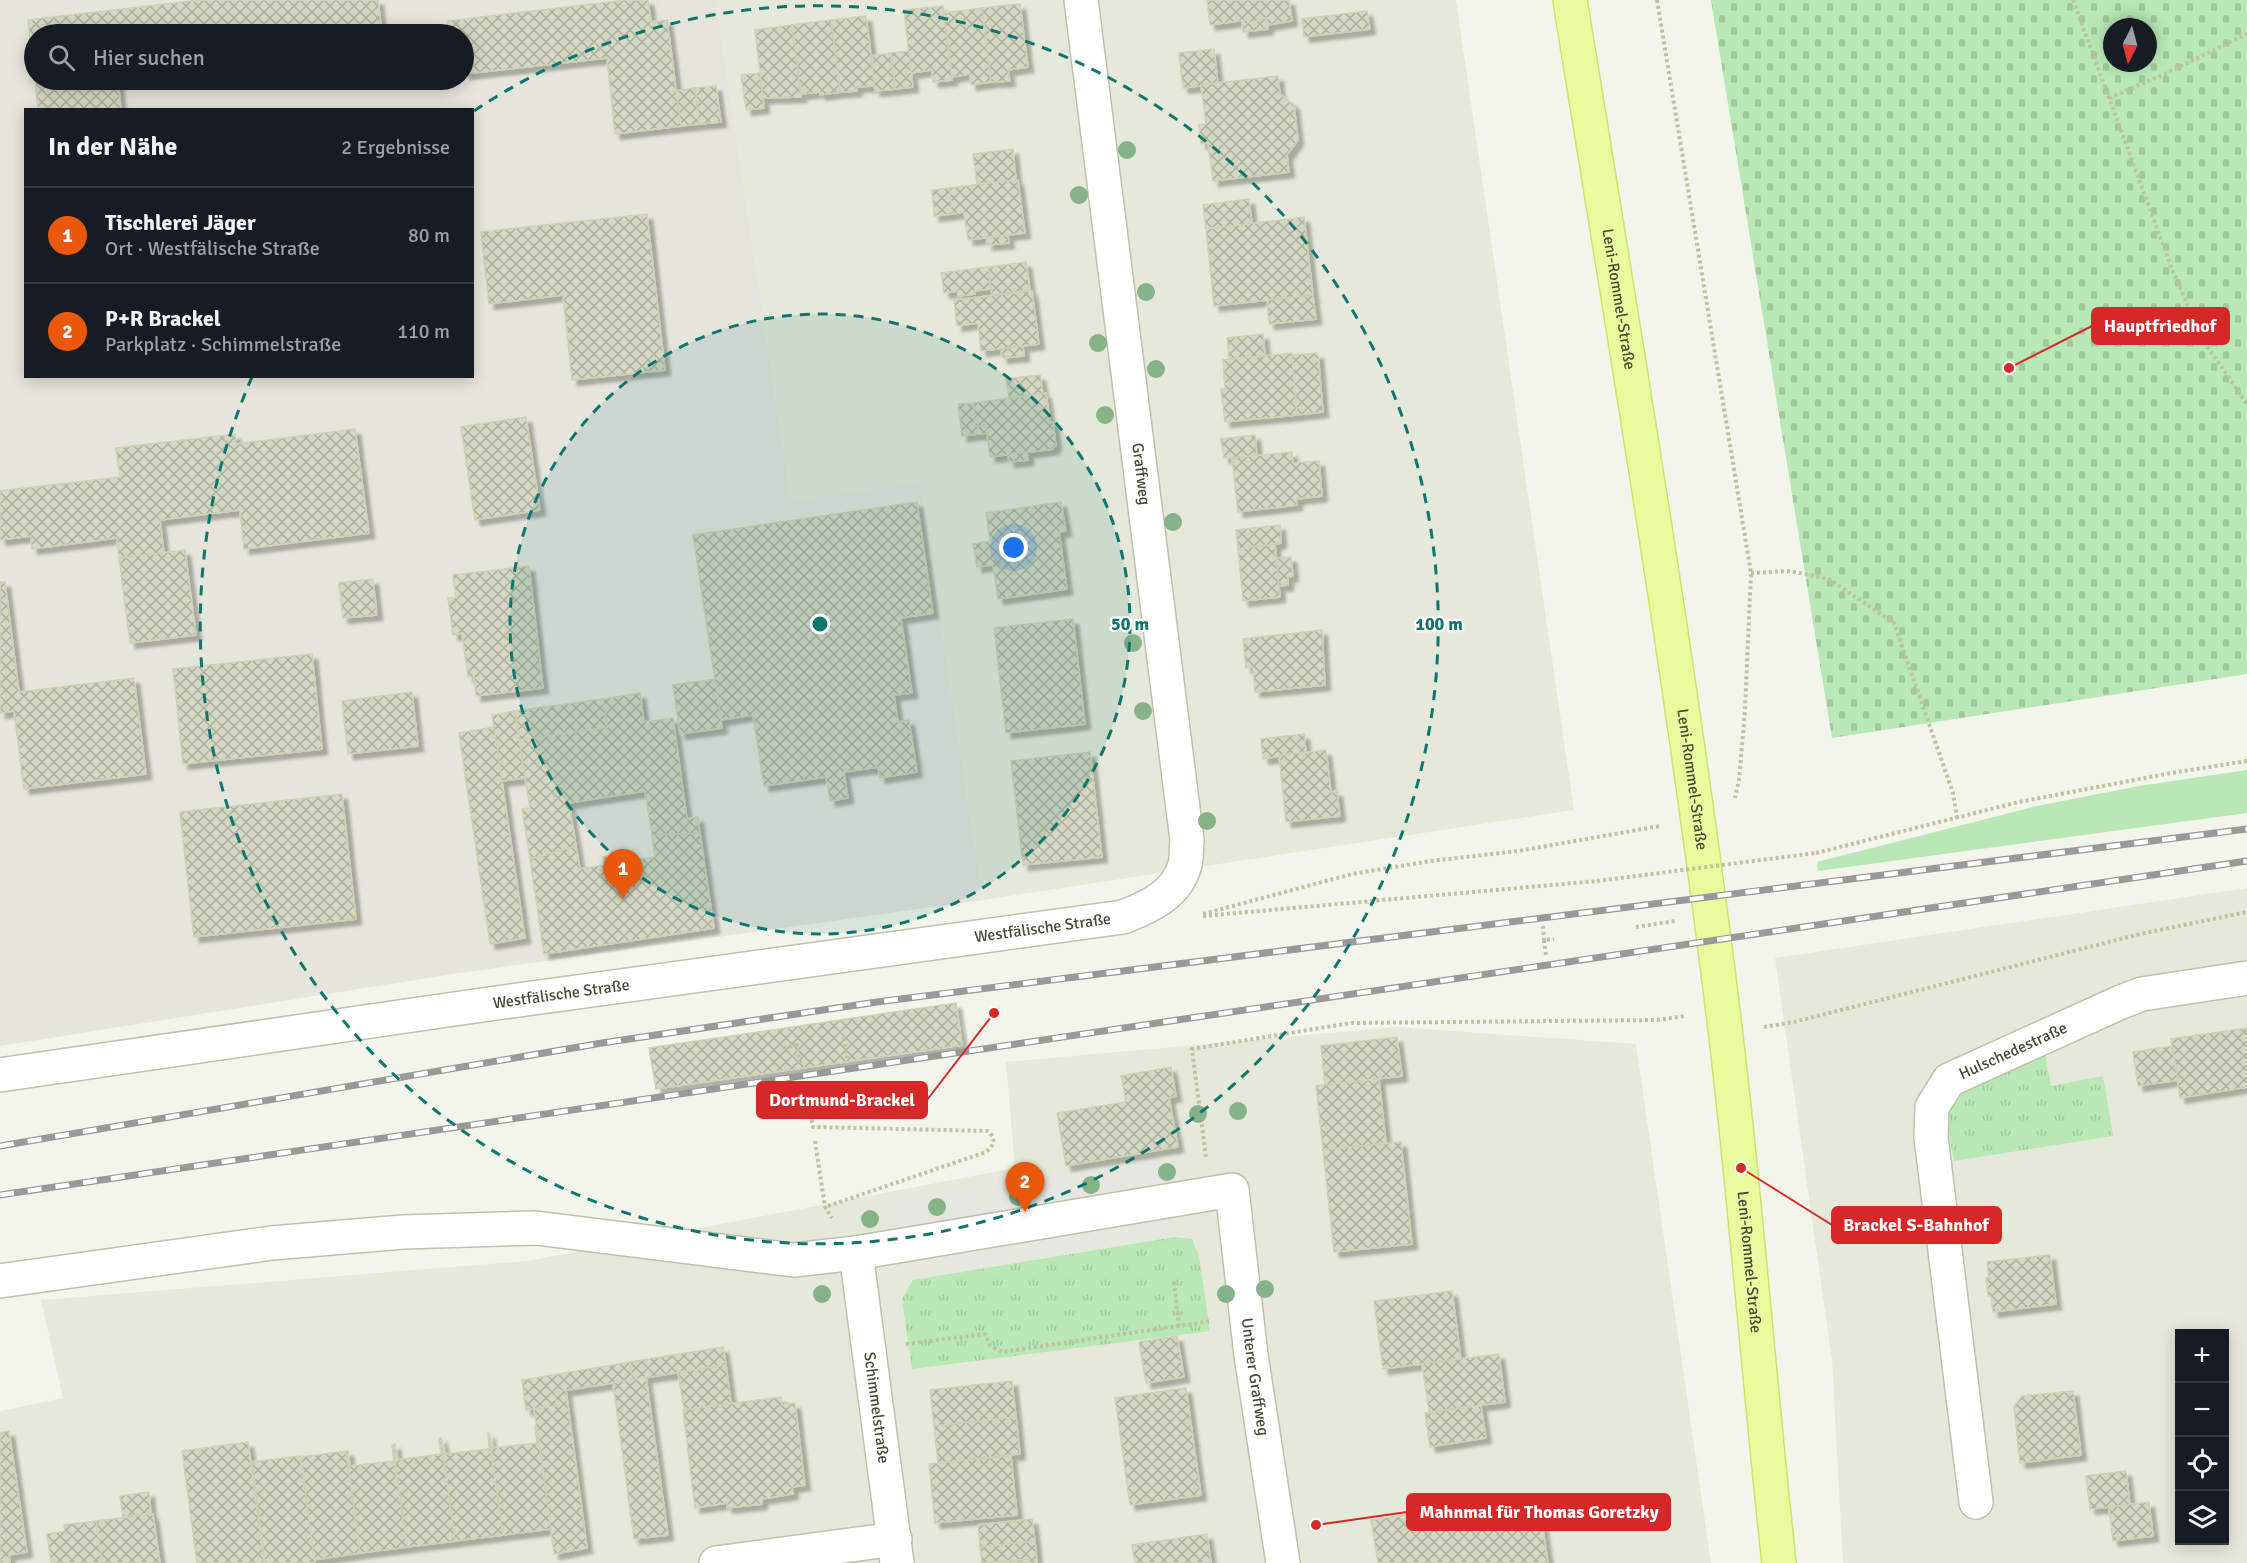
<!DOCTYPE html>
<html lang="de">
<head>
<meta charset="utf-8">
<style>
  body { margin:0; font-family:Signika,sans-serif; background:#20242c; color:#f1f3f6 }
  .controls { position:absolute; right:18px; bottom:18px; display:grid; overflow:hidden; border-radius:0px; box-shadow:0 3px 15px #0003 }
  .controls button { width:54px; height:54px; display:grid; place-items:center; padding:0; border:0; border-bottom:2px solid #363941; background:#171b24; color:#f1f3f6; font:30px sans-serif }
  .compass { position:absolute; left:2103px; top:18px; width:54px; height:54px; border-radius:50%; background:#171b24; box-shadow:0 3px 15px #0003; rotate:186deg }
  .you { position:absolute; left:1014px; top:548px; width:21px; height:21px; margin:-15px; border:4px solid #fff; border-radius:50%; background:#1a73e8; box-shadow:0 0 0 9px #1a73e833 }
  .badge { display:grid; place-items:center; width:39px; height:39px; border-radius:50%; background:#ea580c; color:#fff; font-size:20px; font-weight:700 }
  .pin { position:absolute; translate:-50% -50px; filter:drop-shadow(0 2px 3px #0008) }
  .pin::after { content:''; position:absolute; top:32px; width:21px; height:18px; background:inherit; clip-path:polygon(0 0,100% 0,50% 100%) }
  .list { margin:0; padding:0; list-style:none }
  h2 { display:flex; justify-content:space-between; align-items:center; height:78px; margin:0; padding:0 24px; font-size:26px }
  h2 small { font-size:20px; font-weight:400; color:#9ea1a6 }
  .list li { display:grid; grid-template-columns:39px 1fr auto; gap:18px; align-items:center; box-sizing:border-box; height:96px; padding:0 24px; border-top:2px solid #363941 }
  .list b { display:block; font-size:22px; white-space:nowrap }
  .list p { margin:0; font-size:20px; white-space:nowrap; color:#9ea1a6 }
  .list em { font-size:20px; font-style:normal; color:#9ea1a6 }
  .icon { flex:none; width:33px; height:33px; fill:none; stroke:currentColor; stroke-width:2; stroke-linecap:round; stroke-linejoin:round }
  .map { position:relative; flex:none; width:2247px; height:1563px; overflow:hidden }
  .search { position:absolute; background:#171b24; box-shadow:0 3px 15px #0003; left:24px; top:24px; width:450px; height:66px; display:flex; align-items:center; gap:15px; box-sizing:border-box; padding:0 21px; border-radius:33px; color:#9ea1a6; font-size:22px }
  .panel { position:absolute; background:#171b24; box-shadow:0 3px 15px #0003; left:24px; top:108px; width:450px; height:270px; border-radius:0px }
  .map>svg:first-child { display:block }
  .residential { fill:#e6e9d9; fill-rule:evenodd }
  .industrial { fill:#e5e5dc; fill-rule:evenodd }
  .grass { fill:#b8e8b5 }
  .cemetery { fill:url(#cemetery-stones); fill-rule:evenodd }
  .park { fill:url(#park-tufts) }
  .parking { fill:#e7e7e2 }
  .building { fill:url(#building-cross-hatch); stroke:#ced2b4; stroke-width:1.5; filter:url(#shadow) }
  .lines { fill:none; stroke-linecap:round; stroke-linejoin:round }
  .minor-casing { stroke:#bec1ae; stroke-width:36 }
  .major-casing { stroke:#cae36c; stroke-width:36 }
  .path { stroke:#bdc39f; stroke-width:4; stroke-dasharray:3 3; stroke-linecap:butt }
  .minor { stroke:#fff; stroke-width:33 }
  .major { stroke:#e8fc9d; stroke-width:33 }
  .rail-casing { stroke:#999; stroke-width:7 }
  .rail { stroke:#fff; stroke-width:4.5; stroke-dasharray:14; stroke-linecap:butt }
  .path-bridge { stroke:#bdc39f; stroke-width:4; stroke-dasharray:3 3; stroke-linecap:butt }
  .tree { fill:#86b287 }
  .ring { fill:none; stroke:#0f766e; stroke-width:3; stroke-dasharray:10 8 }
  .labels { text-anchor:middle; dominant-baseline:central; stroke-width:4.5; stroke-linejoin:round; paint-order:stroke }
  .street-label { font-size:16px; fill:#484a39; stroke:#fff }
  .centre { fill:#0f766e; stroke:#fff; stroke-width:3 }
  .ring-label { font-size:18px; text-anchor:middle; font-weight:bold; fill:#0f766e; stroke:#fff; stroke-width:4.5; stroke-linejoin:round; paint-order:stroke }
  .leader { fill:none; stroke:#d62828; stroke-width:2 }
  .callout-dot { fill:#d62828; stroke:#fff; stroke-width:2 }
  .callout { fill:#d62828; stroke:#d62828; stroke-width:2 }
  .callout-label { font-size:18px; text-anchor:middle; font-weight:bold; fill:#fff }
</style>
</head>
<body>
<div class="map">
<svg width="2247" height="1563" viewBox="0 0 2247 1563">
  <defs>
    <pattern id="cemetery-stones" width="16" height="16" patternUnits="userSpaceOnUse" patternTransform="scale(1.5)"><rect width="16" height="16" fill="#b8e8b5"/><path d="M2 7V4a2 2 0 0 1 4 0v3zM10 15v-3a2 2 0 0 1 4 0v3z" fill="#a0c89c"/></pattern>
    <pattern id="park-tufts" width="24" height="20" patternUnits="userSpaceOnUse" patternTransform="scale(1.5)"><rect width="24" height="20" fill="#b8e8b5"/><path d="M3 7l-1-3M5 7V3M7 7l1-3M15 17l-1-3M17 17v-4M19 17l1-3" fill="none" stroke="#a0c89c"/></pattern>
    <pattern id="building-cross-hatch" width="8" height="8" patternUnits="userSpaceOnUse" patternTransform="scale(1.5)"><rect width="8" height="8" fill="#d4d7c1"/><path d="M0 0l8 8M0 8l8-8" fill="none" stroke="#aeb09e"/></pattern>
    <filter id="shadow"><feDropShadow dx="5.5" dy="5.5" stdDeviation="1.5" flood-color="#0004"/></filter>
  </defs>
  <rect width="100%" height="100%" fill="#f3f5eb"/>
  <g class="residential">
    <polygon points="716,0 1456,0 1574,810 983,900 920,482 791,500"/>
    <path d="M2247,888V1563H1843L1832,1360L1775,958ZM2180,1334H2224V1540H2180Z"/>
    <polygon points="1396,1027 1636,1044 1711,1563 0,1563 0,1411 63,1398 41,1300 527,1261 1015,1168 1006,1062"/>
  </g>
  <path class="industrial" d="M0,0H716L791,500L920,482L983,900L453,974L0,1046ZM34,34H464V80H34ZM26,110H472V376H26Z"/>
  <polygon class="grass" points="2247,770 2247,813 1818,871 1817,862 2037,806 2139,786"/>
  <path class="cemetery" d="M1711,0H2247V674L1832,738ZM2112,27H2148V63H2112Z"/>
  <g class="park">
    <polygon points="2045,1055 2051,1086 2103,1076 2113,1136 1954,1161 1945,1113 1954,1096"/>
    <polygon points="1174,1237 1192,1239 1199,1256 1210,1331 912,1369 902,1299 913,1280"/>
  </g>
  <polygon class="parking" points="1161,1156 1174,1237 947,1274 938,1222 882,1230 878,1203"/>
  <g class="building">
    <polygon points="200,0 378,0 382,34 34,34 34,75 28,20"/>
    <polygon points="626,0 648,0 651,22 667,20 681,126 615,134 607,58 464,74 464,34 449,34 448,21"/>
    <polygon points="1207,0 1289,0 1292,21 1267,25 1267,18 1248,23 1247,20 1210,25"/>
    <polygon points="1020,4 1028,67 1008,70 1010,81 991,82 982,8"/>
    <polygon points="943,6 952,80 933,82 932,70 911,73 904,10"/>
    <polygon points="982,8 991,82 971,85 970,74 952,77 944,13"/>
    <polygon points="1367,11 1370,29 1304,37 1302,19"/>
    <polygon points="866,16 875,86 856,87 857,91 840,92 831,20"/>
    <polygon points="1267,18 1268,29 1243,32 1242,20 1247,20 1248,23"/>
    <polygon points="831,20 840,92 820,95 820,92 801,94 792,25"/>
    <polygon points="792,25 801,97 763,98 755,30"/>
    <polygon points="1214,49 1218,84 1183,88 1179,53"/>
    <polygon points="909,51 913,87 895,89 891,53"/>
    <polygon points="891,53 895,89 875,91 871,56"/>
    <polygon points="760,73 764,108 746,110 741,75"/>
    <polygon points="1278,76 1280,94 1294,105 1298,140 1287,155 1289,172 1213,181 1208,142 1201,144 1199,125 1206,124 1201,85"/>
    <polygon points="35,80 118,80 121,110 38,110"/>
    <polygon points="716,86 721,122 699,124 695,88"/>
    <polygon points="695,88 699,124 681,126 676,91"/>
    <polygon points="1013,149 1016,180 977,184 973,154"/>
    <polygon points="1018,180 1025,233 968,240 964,212 952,214 949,188"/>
    <polygon points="949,188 952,214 934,216 932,190"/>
    <polygon points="1249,199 1252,224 1206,229 1203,205"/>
    <polygon points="647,214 665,370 572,380 563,295 489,304 481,232"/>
    <polygon points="1304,217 1313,295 1214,306 1206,229"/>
    <polygon points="1008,235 1009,243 987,245 987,237"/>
    <polygon points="1026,262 1030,290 992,295 988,267"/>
    <polygon points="988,267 990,289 974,291 975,294 958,296 958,291 944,293 941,273"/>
    <polygon points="1032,291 1039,344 981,351 978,323 957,326 954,300"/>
    <polygon points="1313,295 1316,319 1269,324 1267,300"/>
    <polygon points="1263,334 1265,356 1229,359 1227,338"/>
    <polygon points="1023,346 1024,356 1002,358 1001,349"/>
    <polygon points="1292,353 1297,415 1225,422 1221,389 1225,389 1223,360"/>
    <polygon points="1318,353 1323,412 1297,415 1292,355"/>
    <polygon points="1040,375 1043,394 1009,398 1006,379"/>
    <polygon points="1046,393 1050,422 1053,422 1056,446 1053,447 1053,449 990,457 986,425 975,427 973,403"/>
    <polygon points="973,403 975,427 986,425 987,433 962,436 958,404"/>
    <polygon points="526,417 540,510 475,520 461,427"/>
    <polygon points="355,429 369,533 244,549 240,510 160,520 164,553 119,558 117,538 32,549 31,536 0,540 0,491 120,477 116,448 235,434 236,444"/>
    <polygon points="1255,435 1257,456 1224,458 1221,439"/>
    <polygon points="1027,452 1028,460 1009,462 1008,454"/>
    <polygon points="1292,452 1293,463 1319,461 1322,496 1297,499 1297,505 1238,512 1232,458"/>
    <polygon points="917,502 933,613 901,618 912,693 894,695 898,722 909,720 917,772 880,778 878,767 844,772 848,798 830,801 826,777 764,786 753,715 721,720 693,535"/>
    <polygon points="1061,502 1066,531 1059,532 1067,589 998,599 993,565 977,567 973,544 990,541 986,513"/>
    <polygon points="1280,525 1281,543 1238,549 1236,530"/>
    <polygon points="1275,544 1280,597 1243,601 1238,549"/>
    <polygon points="185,550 196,635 130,643 119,558"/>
    <polygon points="1291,557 1293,576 1288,577 1288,585 1279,586 1276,558"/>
    <polygon points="529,566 543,688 476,696 474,676 468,677 462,633 453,635 448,598 456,598 453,575"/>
    <polygon points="373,579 377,615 343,618 339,583"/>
    <polygon points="0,582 5,582 19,692 134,678 146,774 24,789 14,711 0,713"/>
    <polygon points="1073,619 1085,724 1006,733 994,628"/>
    <polygon points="1322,630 1325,685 1255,692 1253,667 1246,668 1243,639"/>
    <polygon points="312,654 322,749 183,764 173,669"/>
    <polygon points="715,679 722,728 680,734 673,685"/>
    <polygon points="412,692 418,746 348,754 342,701"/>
    <polygon points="640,693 644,722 673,718 687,819 698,817 700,833 652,835 645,791 569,803 576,846 530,859 522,809 530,808 519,740 607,727 603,699"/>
    <polygon points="603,699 607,727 519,740 515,711"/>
    <polygon points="515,711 525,778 502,781 492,715"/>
    <polygon points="494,727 525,938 490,944 459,733"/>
    <polygon points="1304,734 1306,752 1263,759 1261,739"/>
    <polygon points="1326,750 1331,792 1337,791 1340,816 1286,822 1279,755"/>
    <polygon points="1090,752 1102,857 1023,865 1011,761"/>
    <polygon points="342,794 356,919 194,937 180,812"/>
    <polygon points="700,833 714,928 544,954 530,859 576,846 580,869 604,865 603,857 629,853 630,861 655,857 652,835"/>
    <polygon points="956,1003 962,1045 656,1089 649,1048"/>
    <polygon points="2247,1028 2247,1087 2180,1098 2171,1039"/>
    <polygon points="1397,1037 1402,1076 1325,1085 1321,1046"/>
    <polygon points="2172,1046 2178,1080 2138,1086 2133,1052"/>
    <polygon points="1171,1067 1176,1096 1169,1098 1178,1147 1066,1166 1057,1113 1126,1102 1121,1076"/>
    <polygon points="1379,1079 1386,1143 1323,1150 1316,1086"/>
    <polygon points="1401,1142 1412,1244 1334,1252 1323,1150"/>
    <polygon points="2050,1255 2056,1304 1993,1312 1991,1296 1988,1296 1986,1278 1989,1277 1987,1262"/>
    <polygon points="1452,1291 1461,1359 1383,1369 1374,1301"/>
    <polygon points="1177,1336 1184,1377 1146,1383 1139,1342"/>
    <polygon points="723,1347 726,1365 632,1380 630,1362"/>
    <polygon points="1499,1354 1505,1402 1429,1412 1422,1364"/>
    <polygon points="630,1362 632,1380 555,1392 557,1406 526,1410 522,1380"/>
    <polygon points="726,1365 731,1403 684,1410 678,1372"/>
    <polygon points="646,1377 668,1535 634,1539 613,1383"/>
    <polygon points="1012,1381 1016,1417 934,1426 930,1390"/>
    <polygon points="1186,1388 1201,1495 1130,1505 1115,1398"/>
    <polygon points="566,1390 587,1548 554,1554 534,1409 557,1406 555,1392"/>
    <polygon points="2073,1391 2081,1455 2020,1463 2014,1407 2022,1396"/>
    <polygon points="781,1397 782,1405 795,1403 805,1485 792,1487 793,1494 762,1499 762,1504 727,1508 727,1503 695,1508 683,1410"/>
    <polygon points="1481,1406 1486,1438 1430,1447 1425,1413"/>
    <polygon points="1016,1417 1020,1454 938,1463 934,1426"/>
    <polygon points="535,1426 537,1427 551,1529 503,1535 489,1433 492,1448 537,1443"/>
    <polygon points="9,1431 27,1552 9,1555 10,1563 0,1563 0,1433"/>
    <polygon points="488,1432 503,1535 455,1541 441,1438 445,1454 489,1449"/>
    <polygon points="441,1438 455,1541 407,1547 393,1445 395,1444 397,1460 441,1454 439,1439"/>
    <polygon points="248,1442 264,1563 197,1563 182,1451"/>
    <polygon points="392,1445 407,1547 360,1553 346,1451 348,1451 350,1466 394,1461"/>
    <polygon points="346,1451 360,1553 314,1560 301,1457"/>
    <polygon points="300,1456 315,1563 265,1563 252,1462"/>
    <polygon points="1011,1456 1017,1515 935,1523 929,1464"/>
    <polygon points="2126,1471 2130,1505 2090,1509 2086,1476"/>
    <polygon points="149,1492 151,1513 123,1517 120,1496"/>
    <polygon points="1538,1496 1548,1563 1378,1563 1371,1520"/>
    <polygon points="2149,1502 2153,1536 2113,1541 2109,1507"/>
    <polygon points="153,1514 160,1563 102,1563 96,1521"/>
    <polygon points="1032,1519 1035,1541 980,1547 978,1525"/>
    <polygon points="96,1521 102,1563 51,1563 47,1534 65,1531 64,1525"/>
    <polygon points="1207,1534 1211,1563 1135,1563 1132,1545"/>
    <polygon points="1035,1541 1037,1563 1029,1563 1029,1559 982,1563 980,1547"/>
    <polygon points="1029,1559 1029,1563 993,1563"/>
  </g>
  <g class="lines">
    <defs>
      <g id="minor">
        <path id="s1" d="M0,1075L475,1006L1123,917C1149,907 1178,894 1185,864C1187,857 1186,848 1187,840L1081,0"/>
        <path id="s2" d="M856,1253L897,1563"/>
        <path id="s3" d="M0,1281L272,1243L403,1232L536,1228L794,1260L856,1253L1232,1190L1251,1355L1283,1563"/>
        <path id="s4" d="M1976,1502L1931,1137L1932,1107L1949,1080L2121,1002L2142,994L2247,978"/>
        <polyline points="716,1563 895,1539"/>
      </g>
      <g id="major">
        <path id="s5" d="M1570,0C1622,321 1676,641 1717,964C1743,1163 1757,1363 1779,1563"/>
      </g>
    </defs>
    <use href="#minor" class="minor-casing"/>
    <use href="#major" class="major-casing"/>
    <g class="path">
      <polyline points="1657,0 1751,573 1745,710 1739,780 1735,798"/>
      <polyline points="2073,0 2172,269 2203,340 2247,404"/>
      <polyline points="2109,98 2158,77 2247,34"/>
      <polyline points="1751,573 1790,571 1829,579 1894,623 1953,793 1957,818"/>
      <polyline points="1816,853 2019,802 2171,773 2247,761"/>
      <polyline points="1203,914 1352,874 1431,861 1518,851 1660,826"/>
      <polyline points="1203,916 1597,881"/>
      <polyline points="1543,926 1544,940"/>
      <polyline points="1636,927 1675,921"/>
      <polyline points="1546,955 1544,940 1554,939"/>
      <polyline points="1764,1027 1794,1022 2140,934 2247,912"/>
      <polyline points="844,1038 847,1058"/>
      <polyline points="783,1048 797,1045 800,1065"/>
      <path d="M808,1102L813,1127L988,1131C997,1139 994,1145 986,1152L825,1207"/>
      <polyline points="815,1141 825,1207 832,1218"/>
      <polyline points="1206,1157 1192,1049 1351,1023 1657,1020 1685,1016"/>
      <polyline points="1174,1282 1179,1326"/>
      <polyline points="906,1344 985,1334 990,1345 1002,1352 1211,1321"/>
    </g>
    <use href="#minor" class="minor"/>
    <use href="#major" class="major"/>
    <defs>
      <g id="rail">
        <polyline points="0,1146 602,1043 877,1002 2247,829"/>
        <polyline points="0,1195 2247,861"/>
      </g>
    </defs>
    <use href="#rail" class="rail-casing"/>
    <use href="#rail" class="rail"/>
    <polyline class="path-bridge" points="1597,881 1816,853"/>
  </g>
  <g class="tree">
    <circle cx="1127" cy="150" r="9"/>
    <circle cx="1079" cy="195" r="9"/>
    <circle cx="1146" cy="292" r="9"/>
    <circle cx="1098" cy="343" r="9"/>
    <circle cx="1156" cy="369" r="9"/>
    <circle cx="1105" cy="415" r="9"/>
    <circle cx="1173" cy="522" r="9"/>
    <circle cx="1133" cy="643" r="9"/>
    <circle cx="1143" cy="711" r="9"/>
    <circle cx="1207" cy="821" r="9"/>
    <circle cx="1238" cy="1111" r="9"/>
    <circle cx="1198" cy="1114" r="9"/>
    <circle cx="1167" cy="1172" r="9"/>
    <circle cx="1091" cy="1185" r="9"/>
    <circle cx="1018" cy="1197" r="9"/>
    <circle cx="937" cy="1207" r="9"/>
    <circle cx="870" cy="1219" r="9"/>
    <circle cx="1265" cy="1289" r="9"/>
    <circle cx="822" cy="1294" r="9"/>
    <circle cx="1226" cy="1294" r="9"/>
  </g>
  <circle cx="820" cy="624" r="310" fill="#0f766e" fill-opacity=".12"/>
  <g class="ring">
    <circle cx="820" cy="624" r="310"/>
    <path d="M474 111A619 619 0 1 1 252 377"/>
  </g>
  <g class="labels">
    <g class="street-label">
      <text stroke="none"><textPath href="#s5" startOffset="303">Leni-Rommel-Straße</textPath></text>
      <text transform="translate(1141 474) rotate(83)">Graffweg</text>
      <text stroke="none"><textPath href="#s5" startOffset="789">Leni-Rommel-Straße</textPath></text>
      <text stroke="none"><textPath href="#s1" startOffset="1053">Westfälische Straße</textPath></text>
      <text stroke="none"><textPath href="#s1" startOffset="567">Westfälische Straße</textPath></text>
      <text stroke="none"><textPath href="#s4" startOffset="500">Hulschedestraße</textPath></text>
      <text stroke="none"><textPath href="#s5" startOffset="1275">Leni-Rommel-Straße</textPath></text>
      <text stroke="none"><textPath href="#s3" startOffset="1431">Unterer Graffweg</textPath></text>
      <text stroke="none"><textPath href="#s2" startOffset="156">Schimmelstraße</textPath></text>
    </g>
  </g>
  <circle cx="820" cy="624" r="9" class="centre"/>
  <g class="ring-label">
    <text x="1130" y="630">50 m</text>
    <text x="1439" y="630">100 m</text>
  </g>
  <path class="leader" d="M2009 368L2092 326M994 1013L927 1100M1741 1168L1832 1225M1316 1525L1407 1512"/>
  <g class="callout-dot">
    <circle cx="2009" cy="368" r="6"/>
    <circle cx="994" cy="1013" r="6"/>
    <circle cx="1741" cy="1168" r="6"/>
    <circle cx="1316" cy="1525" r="6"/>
  </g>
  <g class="callout">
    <rect x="2092" y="308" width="137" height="36" rx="6"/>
    <rect x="757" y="1082" width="170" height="36" rx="6"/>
    <rect x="1832" y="1207" width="169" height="36" rx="6"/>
    <rect x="1407" y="1494" width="263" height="36" rx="6"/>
  </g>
  <g class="callout-label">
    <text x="2160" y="332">Hauptfriedhof</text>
    <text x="842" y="1106">Dortmund-Brackel</text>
    <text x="1916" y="1231">Brackel S-Bahnhof</text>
    <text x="1539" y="1518">Mahnmal für Thomas Goretzky</text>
  </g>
</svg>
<div class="controls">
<button>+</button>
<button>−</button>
<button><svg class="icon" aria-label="locate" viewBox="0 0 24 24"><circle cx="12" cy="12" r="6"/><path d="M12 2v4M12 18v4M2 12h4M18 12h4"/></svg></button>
<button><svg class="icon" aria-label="layers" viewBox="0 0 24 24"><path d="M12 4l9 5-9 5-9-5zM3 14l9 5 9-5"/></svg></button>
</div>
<svg class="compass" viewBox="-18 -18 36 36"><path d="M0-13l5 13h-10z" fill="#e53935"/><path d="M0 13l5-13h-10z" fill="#9ea1a6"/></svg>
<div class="you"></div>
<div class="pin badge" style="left:623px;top:899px">1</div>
<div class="pin badge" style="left:1025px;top:1212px">2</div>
<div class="search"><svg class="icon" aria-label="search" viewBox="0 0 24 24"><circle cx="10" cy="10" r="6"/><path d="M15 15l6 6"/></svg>Hier suchen</div>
<section class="panel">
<h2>In der Nähe<small>2 Ergebnisse</small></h2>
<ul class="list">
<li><span class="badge">1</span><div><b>Tischlerei Jäger</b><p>Ort · Westfälische Straße</p></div><em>80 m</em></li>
<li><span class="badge">2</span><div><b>P+R Brackel</b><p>Parkplatz · Schimmelstraße</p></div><em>110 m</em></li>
</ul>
</section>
</div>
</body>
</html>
